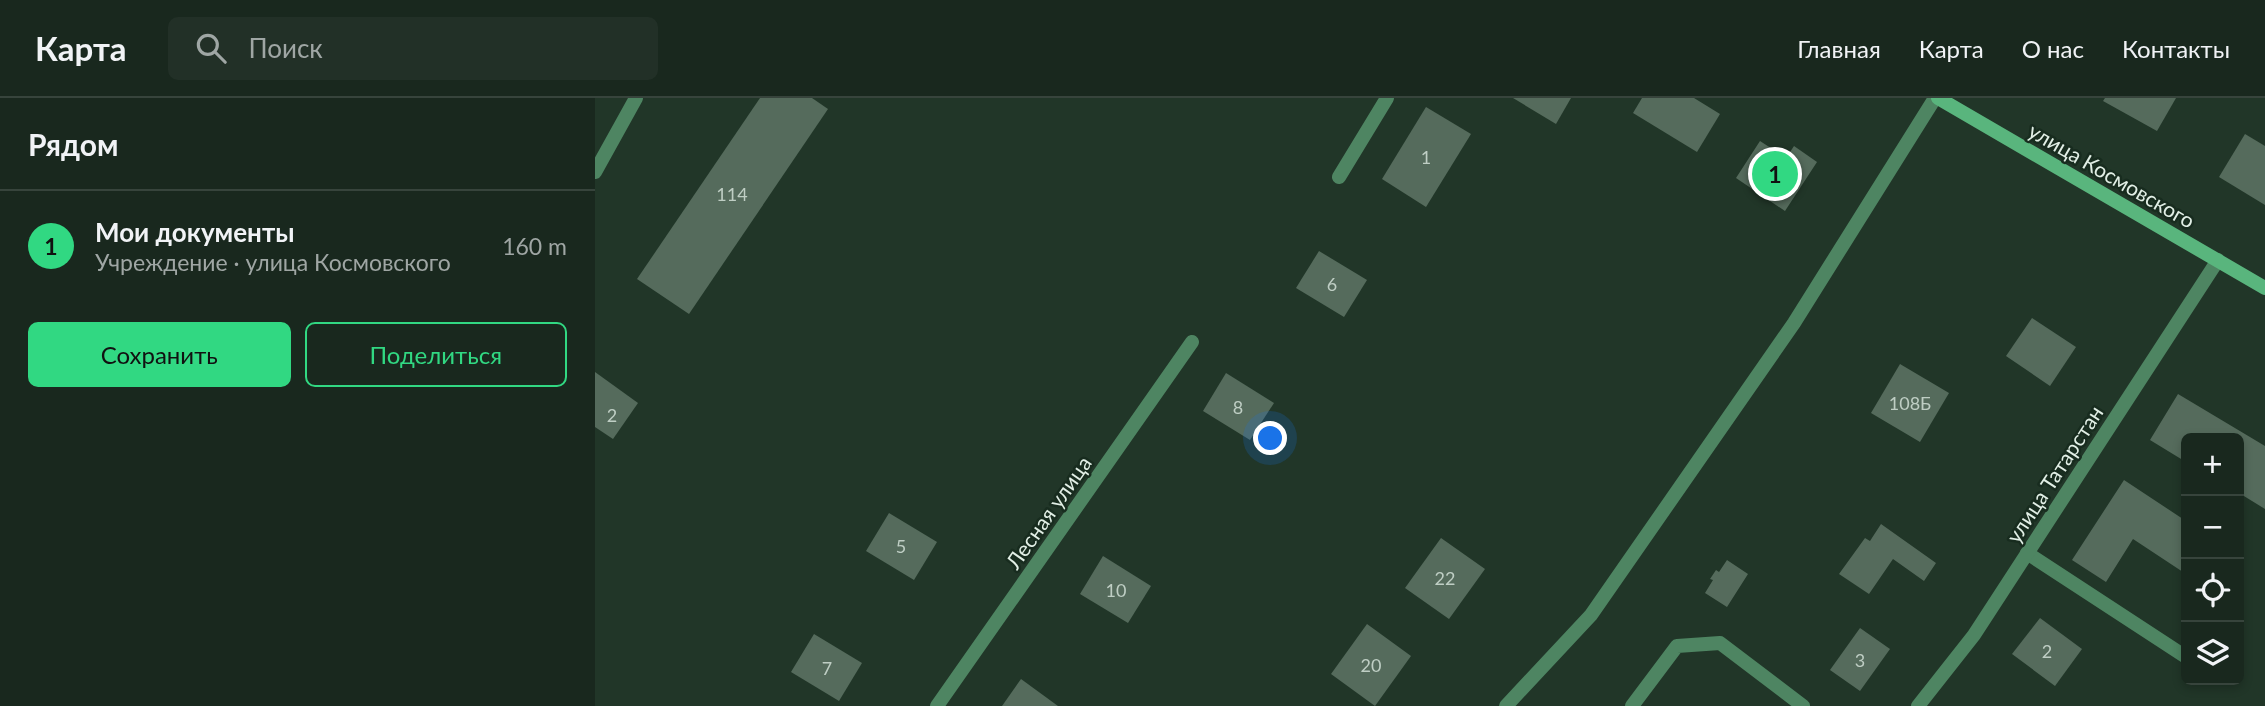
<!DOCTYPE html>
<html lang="ru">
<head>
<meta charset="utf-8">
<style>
  body { margin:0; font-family:Lato,sans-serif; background:#223027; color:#f1f3f6 }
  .controls { position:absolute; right:21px; bottom:21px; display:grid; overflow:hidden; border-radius:10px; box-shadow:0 4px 10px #0003 }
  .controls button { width:63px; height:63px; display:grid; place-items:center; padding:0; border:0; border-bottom:2px solid #37443c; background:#19281e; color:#f1f3f6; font:35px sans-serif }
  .you { position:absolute; left:676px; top:341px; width:24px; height:24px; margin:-18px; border:5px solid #fff; border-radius:50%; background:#1a73e8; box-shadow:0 0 0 10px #1a73e833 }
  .badge { display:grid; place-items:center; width:46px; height:46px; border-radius:50%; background:#31d882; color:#111; font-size:23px; font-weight:700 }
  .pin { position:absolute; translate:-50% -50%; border:4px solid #fff; box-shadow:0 2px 7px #0006 }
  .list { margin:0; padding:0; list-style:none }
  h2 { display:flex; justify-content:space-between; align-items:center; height:91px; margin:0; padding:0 28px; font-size:30px }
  h2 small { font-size:23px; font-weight:400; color:#9fa6a4 }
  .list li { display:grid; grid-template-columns:46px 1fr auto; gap:21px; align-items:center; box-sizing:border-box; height:112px; padding:0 28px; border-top:2px solid #37443c }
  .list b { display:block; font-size:26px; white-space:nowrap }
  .list p { margin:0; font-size:23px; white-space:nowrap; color:#9fa6a4 }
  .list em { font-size:23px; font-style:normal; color:#9fa6a4 }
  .actions { display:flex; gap:14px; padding:21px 28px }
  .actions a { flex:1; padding:16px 0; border:2px solid #31d882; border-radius:10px; text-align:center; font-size:24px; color:#31d882 }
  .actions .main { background:#31d882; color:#111 }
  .icon { flex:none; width:38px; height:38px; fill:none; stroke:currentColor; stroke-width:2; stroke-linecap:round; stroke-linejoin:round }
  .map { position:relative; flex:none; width:1670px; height:608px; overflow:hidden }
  header { display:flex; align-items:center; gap:42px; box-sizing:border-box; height:98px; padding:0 35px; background:#19281e; border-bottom:2px solid #37443c }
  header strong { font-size:33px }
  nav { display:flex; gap:38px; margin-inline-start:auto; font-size:24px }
  .search { width:490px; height:63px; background:#223027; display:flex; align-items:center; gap:18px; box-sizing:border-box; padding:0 24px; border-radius:10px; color:#9fa6a4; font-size:26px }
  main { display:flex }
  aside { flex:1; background:#19281e }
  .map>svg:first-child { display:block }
  .building { fill:#556b5c }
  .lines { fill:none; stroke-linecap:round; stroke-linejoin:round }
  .service { stroke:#4e8562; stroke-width:14 }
  .minor { stroke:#4e8562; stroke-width:14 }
  .secondary { stroke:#59b57d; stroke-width:14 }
  .labels { text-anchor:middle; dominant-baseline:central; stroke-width:5; stroke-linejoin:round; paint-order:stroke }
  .number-label { font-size:18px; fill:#bfcec4 }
  .street-label { font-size:21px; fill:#e2efe6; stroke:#182c1f }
</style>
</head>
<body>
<header>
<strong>Карта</strong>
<div class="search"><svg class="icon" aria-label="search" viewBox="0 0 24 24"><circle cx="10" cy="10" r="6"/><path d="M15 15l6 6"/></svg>Поиск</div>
<nav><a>Главная</a><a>Карта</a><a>О нас</a><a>Контакты</a></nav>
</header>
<main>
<aside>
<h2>Рядом<small></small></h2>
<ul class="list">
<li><span class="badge">1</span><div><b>Мои документы</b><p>Учреждение · улица Космовского</p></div><em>160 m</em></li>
</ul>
<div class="actions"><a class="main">Сохранить</a><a>Поделиться</a></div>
</aside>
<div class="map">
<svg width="1670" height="608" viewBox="0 0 1670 608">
  <rect width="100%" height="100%" fill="#213628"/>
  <g class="building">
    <polygon points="165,0 217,0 233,11 94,216 42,181"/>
    <polygon points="918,0 976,0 961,26"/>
    <polygon points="1047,0 1099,0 1125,16 1102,54 1038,15"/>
    <polygon points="1510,0 1581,0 1562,33 1508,3"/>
    <polygon points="831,9 876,36 831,109 787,81"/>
    <polygon points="1650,36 1670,48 1670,107 1624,79"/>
    <polygon points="1165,43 1191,60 1199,48 1222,64 1190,113 1141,80"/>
    <polygon points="724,153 772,182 749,219 701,190"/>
    <polygon points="1437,220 1481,249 1455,288 1411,258"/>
    <polygon points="1305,266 1354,295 1325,344 1276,315"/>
    <polygon points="0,274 43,305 18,341 0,329"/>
    <polygon points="631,275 679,305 655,342 608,313"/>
    <polygon points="1583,296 1670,348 1670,411 1644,395 1644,340 1591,340 1591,364 1555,342"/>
    <polygon points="1529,382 1591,423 1591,476 1538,441 1511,484 1477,462"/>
    <polygon points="294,415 342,444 319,482 271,453"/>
    <polygon points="1286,426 1341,465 1329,483 1298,461 1274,496 1244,476 1270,440 1275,443"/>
    <polygon points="846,440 890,471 854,521 810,490"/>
    <polygon points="508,458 556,488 533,525 485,496"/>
    <polygon points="1132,462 1153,476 1132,509 1110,495 1118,482 1115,481 1121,472 1124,474"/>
    <polygon points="1445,520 1487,551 1460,588 1417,556"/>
    <polygon points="772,526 816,558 780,608 736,576"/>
    <polygon points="1265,530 1295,551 1265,593 1235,572"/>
    <polygon points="219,536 267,565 244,603 196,574"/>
    <polygon points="426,581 463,608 407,608"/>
  </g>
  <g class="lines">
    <g class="service">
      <polyline points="0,74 41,0"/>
      <polyline points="744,79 792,0"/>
      <polyline points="1432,455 1591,559"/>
      <polyline points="342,608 597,244"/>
    </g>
    <g class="minor">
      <polyline points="911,608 996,517 1199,225 1340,0"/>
      <polyline points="1037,608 1082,548 1125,545 1208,608"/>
      <polyline points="1323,608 1379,537 1623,162"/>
    </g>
    <polyline class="secondary" points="1343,0 1670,190"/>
  </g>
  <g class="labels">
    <g class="number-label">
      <text x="831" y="59">1</text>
      <text x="137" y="96">114</text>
      <text x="737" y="186">6</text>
      <text x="1315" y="305">108Б</text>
      <text x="643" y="309">8</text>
      <text x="17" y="317">2</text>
      <text x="306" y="448">5</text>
      <text x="850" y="480">22</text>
      <text x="521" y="492">10</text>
      <text x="1452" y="553">2</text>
      <text x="1265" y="562">3</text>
      <text x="776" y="567">20</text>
      <text x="232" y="570">7</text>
    </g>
    <g class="street-label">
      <text transform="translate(1517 77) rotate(30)">улица Космовского</text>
      <text transform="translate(1459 376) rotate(-57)">улица Татарстан</text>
      <text transform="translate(453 414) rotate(-55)">Лесная улица</text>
    </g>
  </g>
</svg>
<div class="controls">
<button>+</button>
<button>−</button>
<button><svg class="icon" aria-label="locate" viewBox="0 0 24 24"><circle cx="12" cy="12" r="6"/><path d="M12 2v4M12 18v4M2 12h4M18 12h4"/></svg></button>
<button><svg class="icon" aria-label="layers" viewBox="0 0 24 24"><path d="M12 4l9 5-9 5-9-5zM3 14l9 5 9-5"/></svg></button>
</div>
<div class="you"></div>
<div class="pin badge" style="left:1180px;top:76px">1</div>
</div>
</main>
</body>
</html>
